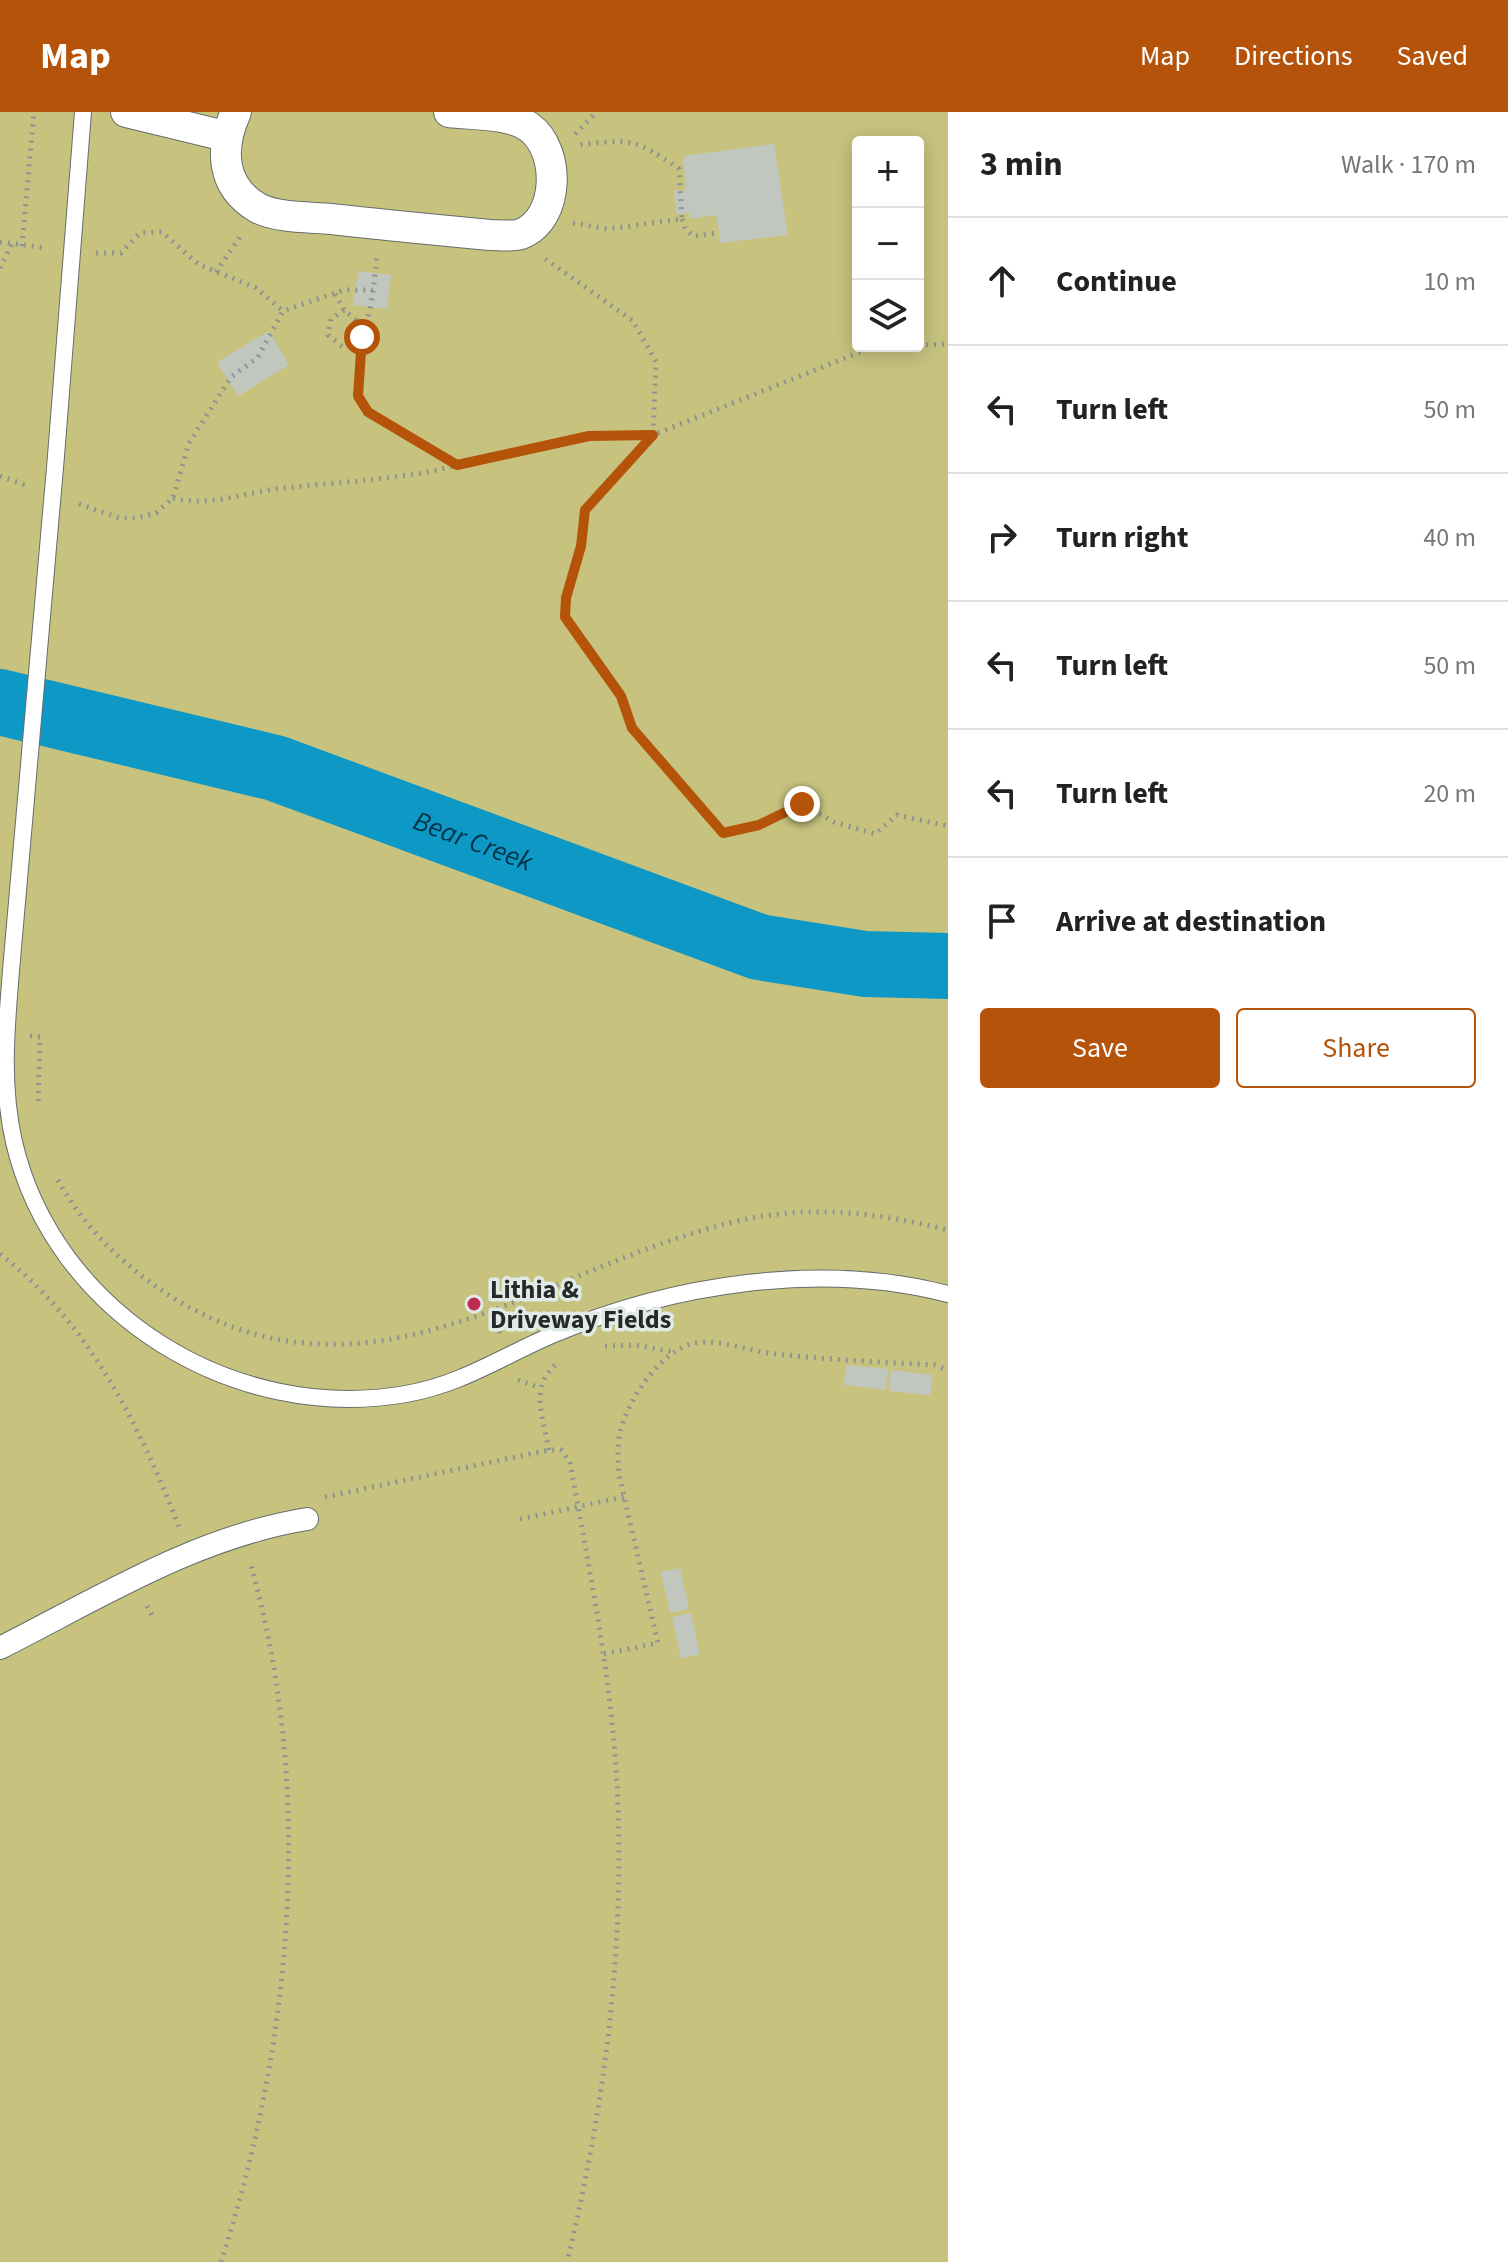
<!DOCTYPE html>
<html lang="en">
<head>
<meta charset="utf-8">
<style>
  body { margin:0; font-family:"Source Sans 3",sans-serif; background:#f6f6f6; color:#222 }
  .controls { position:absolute; right:24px; top:24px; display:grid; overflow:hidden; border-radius:8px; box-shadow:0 4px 20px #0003 }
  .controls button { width:72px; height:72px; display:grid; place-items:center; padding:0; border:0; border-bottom:2px solid #e0e0e0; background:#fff; color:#222; font:40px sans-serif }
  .stop { position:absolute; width:24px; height:24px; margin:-18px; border:6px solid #b45309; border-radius:50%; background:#fff }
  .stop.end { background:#b45309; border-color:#fff; box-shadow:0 2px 8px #0008 }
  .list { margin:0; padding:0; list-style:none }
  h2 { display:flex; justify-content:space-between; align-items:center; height:104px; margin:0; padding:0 32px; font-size:34px }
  h2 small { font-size:26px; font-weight:400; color:#767676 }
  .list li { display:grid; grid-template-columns:52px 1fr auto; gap:24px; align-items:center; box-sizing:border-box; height:128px; padding:0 32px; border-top:2px solid #e0e0e0 }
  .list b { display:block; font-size:30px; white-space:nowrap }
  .list em { font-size:26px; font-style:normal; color:#767676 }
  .actions { display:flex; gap:16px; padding:24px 32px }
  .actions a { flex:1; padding:18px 0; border:2px solid #b45309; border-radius:8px; text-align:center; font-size:28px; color:#b45309 }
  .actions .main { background:#b45309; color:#fff }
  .icon { flex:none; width:44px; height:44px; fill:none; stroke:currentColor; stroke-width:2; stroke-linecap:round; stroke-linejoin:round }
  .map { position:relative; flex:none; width:948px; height:2150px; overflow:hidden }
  header { display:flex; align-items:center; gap:48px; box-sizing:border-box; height:112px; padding:0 40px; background:#b45309; color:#fff }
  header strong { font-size:38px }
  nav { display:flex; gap:44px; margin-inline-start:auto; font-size:28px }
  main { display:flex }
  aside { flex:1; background:#fff }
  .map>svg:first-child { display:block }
  .green { fill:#c7c37f; fill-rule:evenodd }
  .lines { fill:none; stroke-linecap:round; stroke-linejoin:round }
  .river { stroke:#0e98c6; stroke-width:66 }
  .building { fill:#c1c7bf }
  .service-casing { stroke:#656d69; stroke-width:18 }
  .pedestrian-casing { stroke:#656d69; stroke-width:24 }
  .minor-casing { stroke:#656d69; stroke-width:32 }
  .path { stroke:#8d9491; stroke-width:5; stroke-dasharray:2 6; stroke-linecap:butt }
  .service { stroke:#fff; stroke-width:16 }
  .pedestrian { stroke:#fff; stroke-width:22 }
  .minor { stroke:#fff; stroke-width:30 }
  .service-bridge-casing { stroke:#656d69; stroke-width:18; stroke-linecap:butt }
  .service-bridge { stroke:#fff; stroke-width:16 }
  .route { stroke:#b45309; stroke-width:10 }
  .poi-dot { fill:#bd2d50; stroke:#e1eae6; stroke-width:3 }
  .labels { text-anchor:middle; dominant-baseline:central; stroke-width:7; stroke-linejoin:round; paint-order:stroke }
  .poi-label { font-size:26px; font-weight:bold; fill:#252927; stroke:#e1eae6; text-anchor:start }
  .water-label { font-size:28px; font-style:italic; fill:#003346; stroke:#e1eae6 }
</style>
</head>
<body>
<header>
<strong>Map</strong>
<nav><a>Map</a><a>Directions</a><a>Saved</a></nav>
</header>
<main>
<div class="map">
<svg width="948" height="2150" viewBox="0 0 948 2150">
  <rect width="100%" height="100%" fill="#e1eae6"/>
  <path class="green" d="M0,0H948V2150H0ZM858,30H918V234H858Z"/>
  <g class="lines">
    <path class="river" id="s1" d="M0,590L275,656L759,835L865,852L948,854"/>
  </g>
  <g class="building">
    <polygon points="774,32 788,123 720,131 717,103 690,107 689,101 676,102 674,79 686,78 683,44"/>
    <polygon points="358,159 391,163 387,197 353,193"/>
    <polygon points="269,219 289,253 238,284 217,250"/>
    <polygon points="846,1253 888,1257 886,1278 844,1273"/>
    <polygon points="891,1258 933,1263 930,1283 889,1279"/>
    <polygon points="680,1456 689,1497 670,1501 661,1460"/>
    <polygon points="691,1501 700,1542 681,1547 672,1505"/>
  </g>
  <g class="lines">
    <defs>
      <g id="service">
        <polyline points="56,344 83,0"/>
        <path d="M12,847C7,909 0,969 14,1030C54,1202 235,1312 406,1282C462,1272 501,1245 552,1223C672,1172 820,1149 948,1182"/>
      </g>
      <path id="pedestrian" d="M0,1536C99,1486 196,1425 307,1407"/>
      <g id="minor">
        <polyline points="126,0 225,24"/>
        <path d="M236,0C220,35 220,74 258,96C277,106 309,105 331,107C384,113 437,118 490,123C499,123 513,125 521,122C560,107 561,38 529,15C509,1 473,3 449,0"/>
      </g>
    </defs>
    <use href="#service" class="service-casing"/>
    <use href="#pedestrian" class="pedestrian-casing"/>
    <use href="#minor" class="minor-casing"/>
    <g class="path">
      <polyline points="575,22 597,0"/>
      <polyline points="682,107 685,117 693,124 719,121"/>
      <path d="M573,111L607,117L682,107L679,57C635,26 630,27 578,33"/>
      <polyline points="0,130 46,136"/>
      <polyline points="22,134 34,0"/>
      <polyline points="96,141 121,141 140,121 162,120 198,152 256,176 283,199"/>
      <polyline points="0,156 12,132"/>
      <polyline points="216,160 240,125"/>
      <polyline points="335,182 344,198 364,215"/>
      <path d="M344,198L331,207L328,223L343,235L354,234C371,221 374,167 377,145"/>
      <polyline points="359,231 358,284 368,300 456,353"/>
      <polyline points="918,233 948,232"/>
      <polyline points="875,234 653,323 585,398 581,434 566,486 565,505 621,584 632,616 723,721 759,713 802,692 834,710 875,722 897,703 948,714"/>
      <polyline points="0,364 28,374"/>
      <path d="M173,386C207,395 241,382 275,377C327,371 380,369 432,359C503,345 580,314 653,323L656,250L633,209L544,146"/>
      <polyline points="79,392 119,406 137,406 156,401 173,386 189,331 231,265 258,245 283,199 344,178 373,178"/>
      <polyline points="30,924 40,925 38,993"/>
      <path d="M58,1068C86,1119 126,1156 175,1187C373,1307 541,1156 733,1110C808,1092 875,1100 948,1118"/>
      <path d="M0,1142C89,1211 139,1312 179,1415"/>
      <polyline points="491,1197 500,1221"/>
      <polyline points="605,1234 635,1233 674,1240"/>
      <polyline points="518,1268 540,1276"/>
      <path d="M549,1338C544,1308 529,1277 555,1253"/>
      <path d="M325,1385L549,1338H561L570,1350C588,1451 609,1553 616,1656C627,1822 606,1989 567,2150"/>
      <polyline points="520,1407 624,1385"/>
      <polyline points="147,1494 154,1507"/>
      <path d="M604,1542L658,1531L619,1363C618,1349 617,1334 620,1320C628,1288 658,1242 691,1232C718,1225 749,1240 776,1242C829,1248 882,1250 935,1253L948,1258"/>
      <path d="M221,2150C293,1927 315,1677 250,1450"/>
    </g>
    <use href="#service" class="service"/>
    <use href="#pedestrian" class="pedestrian"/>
    <use href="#minor" class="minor"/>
    <defs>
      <polyline id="service-bridge" points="12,847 56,344"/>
    </defs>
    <use href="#service-bridge" class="service-bridge-casing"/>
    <use href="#service-bridge" class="service-bridge"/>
  </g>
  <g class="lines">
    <polyline class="route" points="362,225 358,284 368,300 457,353 589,324 653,323 585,398 581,434 566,486 565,505 621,584 632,616 723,721 759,713 802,692"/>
  </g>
  <circle class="poi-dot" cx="474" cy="1192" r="8"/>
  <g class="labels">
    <g class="poi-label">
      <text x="490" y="1177">Lithia &amp;<tspan x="490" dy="30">Driveway Fields</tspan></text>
    </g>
    <g class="water-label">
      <text stroke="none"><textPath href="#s1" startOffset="494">Bear Creek</textPath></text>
    </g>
  </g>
</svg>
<div class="controls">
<button>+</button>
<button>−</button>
<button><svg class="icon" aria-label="layers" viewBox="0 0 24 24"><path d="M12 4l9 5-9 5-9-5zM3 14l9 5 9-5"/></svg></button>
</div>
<div class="stop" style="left:362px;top:225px"></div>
<div class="stop end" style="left:802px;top:692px"></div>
</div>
<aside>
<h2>3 min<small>Walk · 170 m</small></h2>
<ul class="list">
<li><svg class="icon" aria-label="ahead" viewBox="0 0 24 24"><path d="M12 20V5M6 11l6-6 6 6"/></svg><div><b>Continue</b></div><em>10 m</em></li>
<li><svg class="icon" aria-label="left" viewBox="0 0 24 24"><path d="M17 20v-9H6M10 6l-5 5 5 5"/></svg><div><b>Turn left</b></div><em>50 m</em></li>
<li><svg class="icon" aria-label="right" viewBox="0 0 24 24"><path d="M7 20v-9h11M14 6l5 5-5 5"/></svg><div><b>Turn right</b></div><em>40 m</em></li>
<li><svg class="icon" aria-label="left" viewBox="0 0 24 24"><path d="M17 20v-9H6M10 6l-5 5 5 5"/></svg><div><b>Turn left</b></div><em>50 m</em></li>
<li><svg class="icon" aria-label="left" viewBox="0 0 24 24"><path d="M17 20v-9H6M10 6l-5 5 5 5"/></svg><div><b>Turn left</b></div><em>20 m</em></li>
<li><svg class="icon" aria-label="arrive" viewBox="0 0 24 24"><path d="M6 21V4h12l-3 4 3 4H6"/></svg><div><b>Arrive at destination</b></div></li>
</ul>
<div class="actions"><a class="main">Save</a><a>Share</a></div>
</aside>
</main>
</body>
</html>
